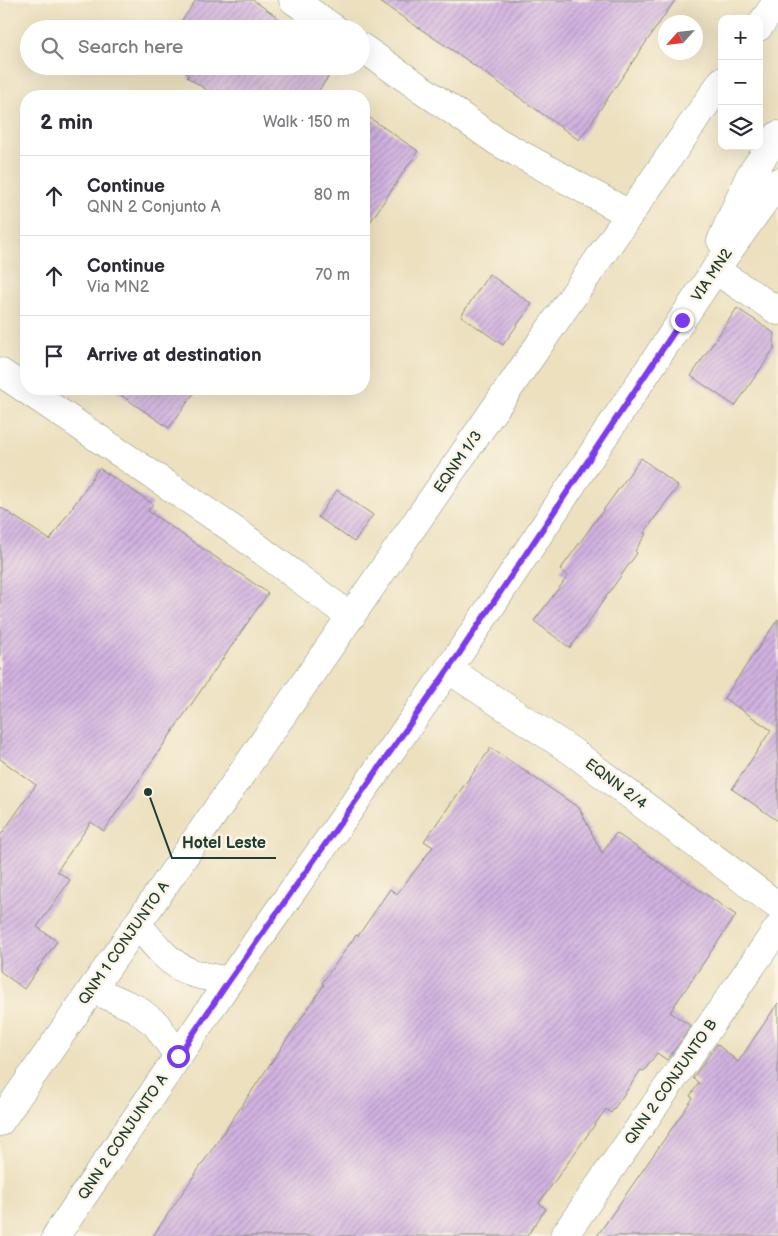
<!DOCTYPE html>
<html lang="en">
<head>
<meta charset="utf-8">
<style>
  body { margin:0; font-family:"Balsamiq Sans",sans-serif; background:#f2f2f3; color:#2b2b33 }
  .controls { position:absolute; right:15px; top:15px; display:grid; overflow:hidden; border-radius:10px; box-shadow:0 5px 20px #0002 }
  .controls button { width:45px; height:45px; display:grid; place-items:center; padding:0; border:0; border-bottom:1px solid #e1e1e2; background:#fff; color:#2b2b33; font:25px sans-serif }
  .compass { position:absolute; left:658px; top:15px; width:45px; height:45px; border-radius:50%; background:#fff; box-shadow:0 5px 20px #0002; rotate:243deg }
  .stop { position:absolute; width:15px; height:15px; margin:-11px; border:4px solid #7c3aed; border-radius:50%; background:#fff }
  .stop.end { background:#7c3aed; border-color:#fff; box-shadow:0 1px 5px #0008 }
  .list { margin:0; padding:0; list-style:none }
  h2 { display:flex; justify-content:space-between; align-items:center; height:65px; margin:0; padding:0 20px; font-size:21px }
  h2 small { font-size:16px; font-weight:400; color:#7c7c81 }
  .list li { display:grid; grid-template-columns:32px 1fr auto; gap:15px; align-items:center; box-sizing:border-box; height:80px; padding:0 20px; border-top:1px solid #e1e1e2 }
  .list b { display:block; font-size:19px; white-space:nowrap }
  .list p { margin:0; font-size:16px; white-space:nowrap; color:#7c7c81 }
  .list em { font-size:16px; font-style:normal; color:#7c7c81 }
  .icon { flex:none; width:28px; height:28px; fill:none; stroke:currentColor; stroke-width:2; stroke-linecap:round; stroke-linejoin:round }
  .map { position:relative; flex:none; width:778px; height:1236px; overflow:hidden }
  .search { position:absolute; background:#fff; box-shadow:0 5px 20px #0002; left:20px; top:20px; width:350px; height:55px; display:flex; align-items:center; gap:12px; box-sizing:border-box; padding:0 18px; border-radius:28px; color:#7c7c81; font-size:19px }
  .panel { position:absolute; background:#fff; box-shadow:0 5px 20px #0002; left:20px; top:90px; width:350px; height:305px; border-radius:20px }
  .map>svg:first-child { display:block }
  .building { fill:url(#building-hatch) }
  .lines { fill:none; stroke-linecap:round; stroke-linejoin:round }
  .minor-casing { stroke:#868e7a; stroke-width:29 }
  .major-casing { stroke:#868e7a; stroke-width:29 }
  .minor { stroke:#fff; stroke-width:28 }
  .major { stroke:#fff; stroke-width:28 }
  .route { stroke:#7c3aed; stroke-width:6 }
  .labels { text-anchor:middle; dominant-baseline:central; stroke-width:5; stroke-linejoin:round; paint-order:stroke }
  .street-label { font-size:15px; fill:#1f3d34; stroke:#fcf5e5 }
  .leader { fill:none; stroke:#1f3d34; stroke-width:2 }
  .callout-dot { fill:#1f3d34; stroke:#fcf5e5; stroke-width:2 }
  .callout-label { font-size:16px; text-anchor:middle; font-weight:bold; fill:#1f3d34; stroke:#fcf5e5; stroke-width:5; stroke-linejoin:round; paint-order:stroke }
</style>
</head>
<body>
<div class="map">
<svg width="778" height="1236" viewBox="0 0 778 1236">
  <defs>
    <pattern id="building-hatch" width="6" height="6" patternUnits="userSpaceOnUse" patternTransform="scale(1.25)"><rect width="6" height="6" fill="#d2b2e1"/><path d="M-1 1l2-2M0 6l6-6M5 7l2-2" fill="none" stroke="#aa92b7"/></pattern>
  </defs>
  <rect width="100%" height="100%" fill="#fcf5e5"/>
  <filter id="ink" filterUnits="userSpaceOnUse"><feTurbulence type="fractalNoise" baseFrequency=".02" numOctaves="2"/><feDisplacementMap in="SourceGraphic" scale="10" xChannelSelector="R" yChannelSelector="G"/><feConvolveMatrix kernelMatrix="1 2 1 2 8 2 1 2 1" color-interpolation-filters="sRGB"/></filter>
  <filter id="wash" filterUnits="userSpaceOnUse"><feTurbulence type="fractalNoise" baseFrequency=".0096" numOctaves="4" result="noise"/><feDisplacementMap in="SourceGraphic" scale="20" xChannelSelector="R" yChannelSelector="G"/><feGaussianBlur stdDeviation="1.12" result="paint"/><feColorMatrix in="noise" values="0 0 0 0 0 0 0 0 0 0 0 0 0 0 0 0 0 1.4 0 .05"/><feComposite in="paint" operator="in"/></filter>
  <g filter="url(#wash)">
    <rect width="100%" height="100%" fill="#ece0bf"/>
    <g id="blocks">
      <g class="building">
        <polygon points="196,0 253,0 294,29 176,29"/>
        <polygon points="377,0 675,0 579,140 464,58"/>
        <polygon points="177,66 336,66 315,96 216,96 187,77 189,75"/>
        <polygon points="364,114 418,151 364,231"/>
        <polygon points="489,274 532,304 503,345 461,316"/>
        <polygon points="737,308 774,333 774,349 735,406 691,376"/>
        <polygon points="112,389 197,389 169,428"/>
        <polygon points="641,458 678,486 644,533 646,534 635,551 637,553 570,648 534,621 568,576 560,570"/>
        <polygon points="99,468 153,504 148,511 268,593 104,831 91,822 57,871 70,880 37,927 57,941 24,989 0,971 0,836 36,785 0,759 0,507 50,540"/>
        <polygon points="337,490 373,515 354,542 318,517"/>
        <polygon points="778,619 778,821 732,789 771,730 724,698"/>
        <polygon points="491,748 579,808 602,853 616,833 736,915 670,1012 691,1026 667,1060 657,1053 644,1071 641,1070 611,1113 606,1109 539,1203 546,1209 527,1236 153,1236 324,985 322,983 356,935 358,936 390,889 397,894 433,847 424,841"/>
        <polygon points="778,1003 778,1236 597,1236 693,1098 690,1096 699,1083 693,1078 717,1044 738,1062"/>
      </g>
    </g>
  </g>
  <g filter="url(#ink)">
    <use href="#blocks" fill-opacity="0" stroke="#868e7a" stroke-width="1"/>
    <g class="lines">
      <defs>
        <g id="minor">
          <polyline points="293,0 335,29"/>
          <polyline points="361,47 498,142 629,214"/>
          <polyline points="715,270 778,311"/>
          <polyline points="0,372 237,532 351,617"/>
          <polyline points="448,669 573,752 778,906"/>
          <polyline points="564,1236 778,928"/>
        </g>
        <g id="major">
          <polyline points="759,27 778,0"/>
          <polyline points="721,241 749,177 778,135"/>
          <path d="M137,924C153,942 167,963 190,972C202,977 216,978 229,981"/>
          <polyline points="92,989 135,1008 156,1024 178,1056"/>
          <polyline points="0,1122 722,81"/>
          <polyline points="56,1236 229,981 457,657 715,270 778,182"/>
        </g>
      </defs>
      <use href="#minor" class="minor-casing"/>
      <use href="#major" class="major-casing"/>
      <use href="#minor" class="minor"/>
      <use href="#major" class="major"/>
    </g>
  </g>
  <g class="lines" filter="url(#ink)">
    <polyline class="route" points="178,1056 229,981 457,657 682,320"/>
  </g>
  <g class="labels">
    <g class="street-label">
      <text transform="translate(712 275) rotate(-56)">VIA MN2</text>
      <text transform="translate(458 462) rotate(-55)">EQNM 1/3</text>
      <text transform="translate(616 784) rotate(37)">EQNN 2/4</text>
      <text transform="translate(124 943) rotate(-55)">QNM 1 CONJUNTO A</text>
      <text transform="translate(671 1082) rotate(-55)">QNN 2 CONJUNTO B</text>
      <text transform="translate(123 1137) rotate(-56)">QNN 2 CONJUNTO A</text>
    </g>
  </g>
  <path class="leader" d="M148 792L172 858H276"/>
  <circle class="callout-dot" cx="148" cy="792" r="5"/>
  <g class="callout-label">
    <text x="224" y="848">Hotel Leste</text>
  </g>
</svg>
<div class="controls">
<button>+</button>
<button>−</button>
<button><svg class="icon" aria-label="layers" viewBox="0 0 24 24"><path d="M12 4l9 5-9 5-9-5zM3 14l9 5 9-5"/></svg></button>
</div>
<svg class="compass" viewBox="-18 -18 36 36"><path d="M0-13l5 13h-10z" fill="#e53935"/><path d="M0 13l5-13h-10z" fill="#7c7c81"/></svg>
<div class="stop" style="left:178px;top:1056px"></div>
<div class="stop end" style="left:682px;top:320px"></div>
<div class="search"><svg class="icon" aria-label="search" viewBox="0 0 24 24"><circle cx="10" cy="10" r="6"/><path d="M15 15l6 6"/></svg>Search here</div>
<section class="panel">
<h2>2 min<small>Walk · 150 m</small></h2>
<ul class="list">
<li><svg class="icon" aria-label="ahead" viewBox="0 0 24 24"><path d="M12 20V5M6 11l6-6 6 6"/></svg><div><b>Continue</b><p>QNN 2 Conjunto A</p></div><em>80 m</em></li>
<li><svg class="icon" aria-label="ahead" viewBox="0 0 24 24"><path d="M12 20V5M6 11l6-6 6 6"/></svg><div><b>Continue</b><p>Via MN2</p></div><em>70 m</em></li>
<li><svg class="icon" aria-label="arrive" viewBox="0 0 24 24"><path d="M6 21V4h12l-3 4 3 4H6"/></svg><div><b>Arrive at destination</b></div></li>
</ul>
</section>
</div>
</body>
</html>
